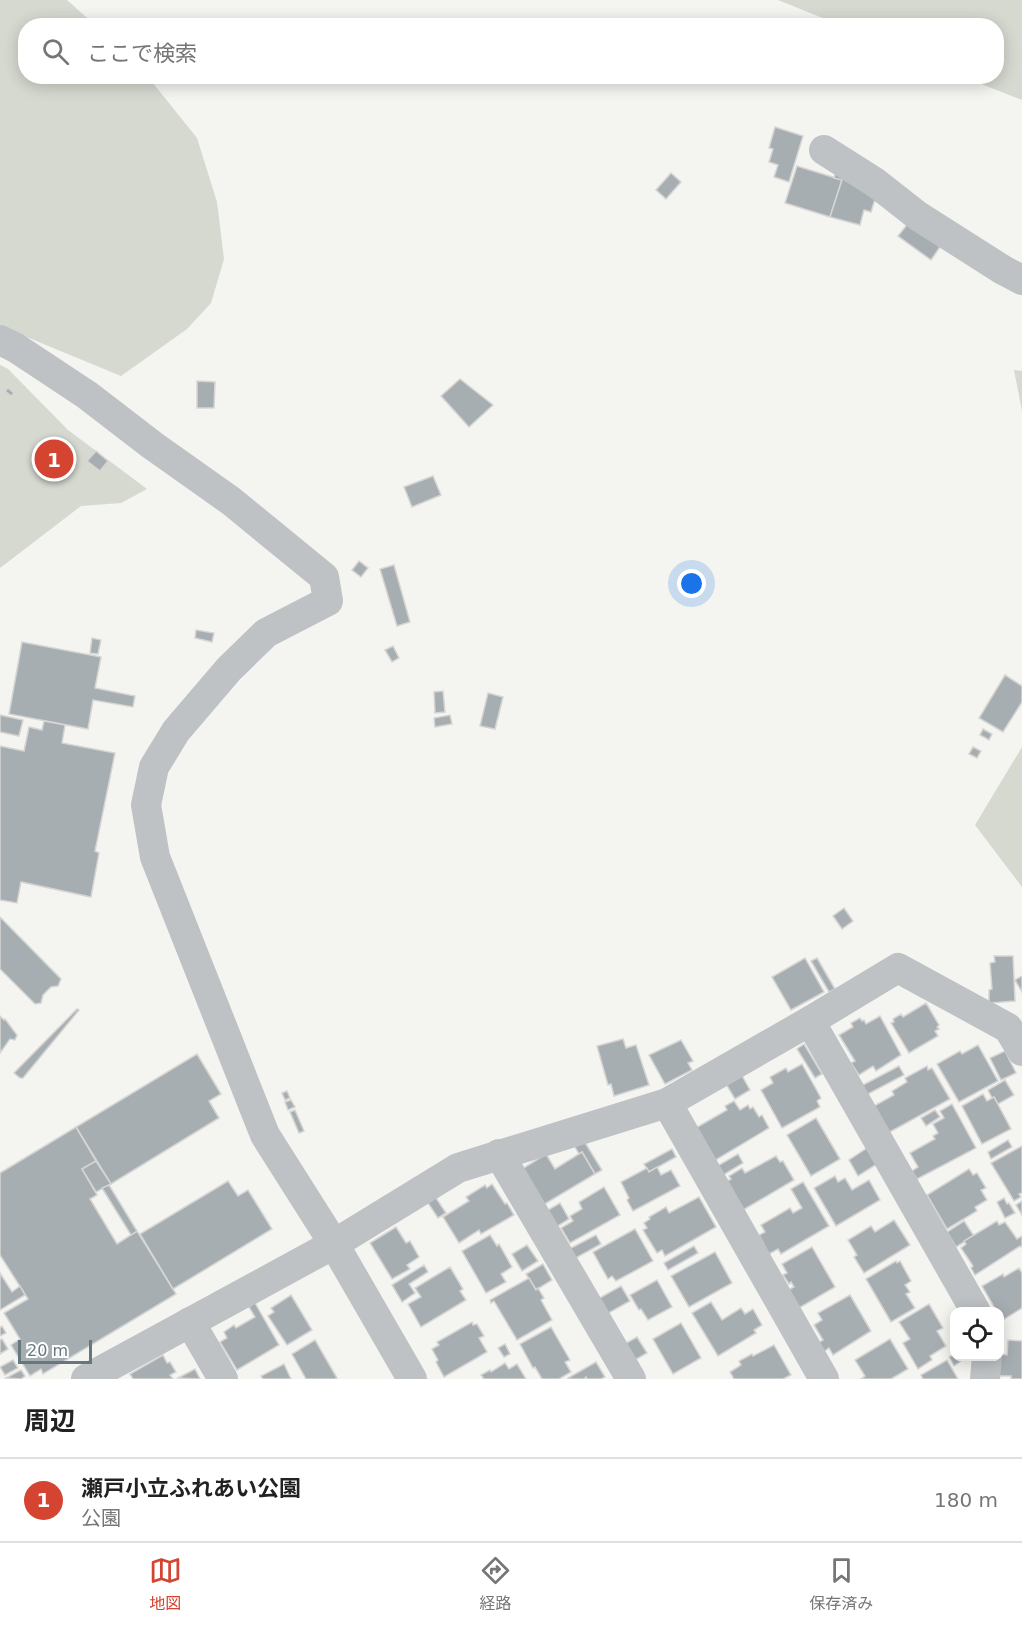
<!DOCTYPE html>
<html lang="ja">
<head>
<meta charset="utf-8">
<style>
  body { margin:0; font-family:"DejaVu Sans","Noto Sans JP",sans-serif; background:#f2f2f2; color:#222 }
  .controls { position:absolute; right:18px; bottom:18px; display:grid; overflow:hidden; border-radius:12px; box-shadow:0 3px 15px #0003 }
  .controls button { width:54px; height:54px; display:grid; place-items:center; padding:0; border:0; border-bottom:2px solid #e0e0e0; background:#fff; color:#222; font:30px sans-serif }
  .scale { position:absolute; left:18px; bottom:15px; width:74px; box-sizing:border-box; padding-left:6px; border:3px solid #667780; border-top:0; font-size:16px; line-height:21px; white-space:nowrap; color:#667780; -webkit-text-stroke:4px #fff; paint-order:stroke }
  .you { position:absolute; left:692px; top:584px; width:21px; height:21px; margin:-15px; border:4px solid #fff; border-radius:50%; background:#1a73e8; box-shadow:0 0 0 9px #1a73e833 }
  .badge { display:grid; place-items:center; width:39px; height:39px; border-radius:50%; background:#d44431; color:#fff; font-size:20px; font-weight:700 }
  .pin { position:absolute; translate:-50% -50%; border:3px solid #fff; box-shadow:0 2px 6px #0006 }
  .list { margin:0; padding:0; list-style:none }
  h2 { display:flex; justify-content:space-between; align-items:center; height:78px; margin:0; padding:0 24px; font-size:26px }
  h2 small { font-size:20px; font-weight:400; color:#767676 }
  .list li { display:grid; grid-template-columns:39px 1fr auto; gap:18px; align-items:center; box-sizing:border-box; height:84px; padding:0 24px; border-top:2px solid #e0e0e0 }
  .list b { display:block; font-size:22px; white-space:nowrap }
  .list p { margin:0; font-size:20px; white-space:nowrap; color:#767676 }
  .list em { font-size:20px; font-style:normal; color:#767676 }
  .icon { flex:none; width:33px; height:33px; fill:none; stroke:currentColor; stroke-width:2; stroke-linecap:round; stroke-linejoin:round }
  .map { position:relative; flex:none; width:1022px; height:1379px; overflow:hidden }
  .search { position:absolute; background:#fff; box-shadow:0 3px 15px #0003; left:18px; right:18px; top:18px; height:66px; display:flex; align-items:center; gap:15px; box-sizing:border-box; padding:0 21px; border-radius:24px; color:#767676; font-size:22px }
  .sheet { height:162px; background:#fff }
  nav { display:flex; justify-content:space-around; align-items:center; box-sizing:border-box; height:84px; border-top:2px solid #e0e0e0; background:#fff; font-size:16px; color:#767676 }
  nav a { display:grid; justify-items:center; gap:3px }
  nav .on { color:#d44431 }
  .map>svg:first-child { display:block }
  .green { fill:#d5d9d0 }
  .building { fill:#a6aeb2; stroke:#d6d5d4; stroke-width:1.5 }
  .lines { fill:none; stroke-linecap:round; stroke-linejoin:round }
  .minor { stroke:#bec2c5; stroke-width:30 }
</style>
</head>
<body>
<div class="map">
<svg width="1022" height="1379" viewBox="0 0 1022 1379">
  <rect width="100%" height="100%" fill="#f4f4f1"/>
  <g class="green">
    <polygon points="0,0 67,0 95,25 26,26 26,76 148,77 197,138 217,202 224,259 211,303 187,329 121,376 0,326"/>
    <polygon points="778,0 1022,0 1022,100 964,77 996,76 996,26 840,25"/>
    <polygon points="0,365 8,369 68,430 147,489 121,503 81,506 0,568"/>
    <polygon points="1014,370 1022,371 1022,411"/>
    <polygon points="1022,747 1022,887 975,825"/>
  </g>
  <g class="building">
    <polygon points="775,127 803,136 789,182 774,177 778,165 769,162 773,149 769,148"/>
    <polygon points="797,166 842,180 830,217 785,203"/>
    <polygon points="837,168 876,196 871,212 864,210 860,225 830,217 842,180 834,178"/>
    <polygon points="671,173 681,182 666,199 656,190"/>
    <polygon points="910,221 942,244 931,260 898,236"/>
    <polygon points="460,379 493,405 469,427 441,396"/>
    <polygon points="197,381 215,382 214,408 197,408"/>
    <polygon points="8,388 14,393 11,396 5,391"/>
    <polygon points="96,451 108,461 100,471 87,461"/>
    <polygon points="433,476 441,495 412,507 404,487"/>
    <polygon points="359,561 368,568 361,577 352,570"/>
    <polygon points="394,565 410,622 397,626 380,569"/>
    <polygon points="196,630 214,633 212,642 195,638"/>
    <polygon points="92,638 101,640 98,654 90,653"/>
    <polygon points="22,642 101,657 95,688 135,696 133,707 93,700 88,729 9,714"/>
    <polygon points="393,646 399,658 392,662 385,650"/>
    <polygon points="1005,675 1022,686 1022,702 1003,732 979,718"/>
    <polygon points="443,691 445,712 435,713 434,692"/>
    <polygon points="488,693 503,697 495,729 480,726"/>
    <polygon points="0,715 23,720 19,736 0,732"/>
    <polygon points="450,715 452,724 435,727 434,718"/>
    <polygon points="44,721 65,725 62,743 115,753 95,851 99,853 91,897 21,882 17,903 0,900 0,746 24,751 29,727 42,730"/>
    <polygon points="983,729 992,734 989,740 980,735"/>
    <polygon points="973,747 981,751 977,758 969,754"/>
    <polygon points="844,908 853,921 842,929 833,916"/>
    <polygon points="0,917 61,979 58,986 51,987 43,995 41,1003 35,1004 0,969"/>
    <polygon points="994,956 1013,956 1015,1001 989,1003 989,990 992,989 990,963 995,962"/>
    <polygon points="805,958 824,992 791,1010 772,977"/>
    <polygon points="817,958 835,989 829,992 811,961"/>
    <polygon points="1022,976 1022,992 1015,980"/>
    <polygon points="926,1003 939,1025 937,1027 939,1029 935,1031 938,1036 909,1053 891,1023 894,1022 893,1019 901,1014 903,1017"/>
    <polygon points="77,1009 79,1010 23,1078 20,1078 14,1073"/>
    <polygon points="0,1016 4,1020 5,1019 17,1035 15,1040 10,1039 0,1053"/>
    <polygon points="880,1016 901,1055 876,1071 873,1066 859,1075 851,1063 855,1061 839,1035 853,1027 851,1023 860,1018 862,1021 864,1020 866,1024"/>
    <polygon points="623,1039 626,1048 636,1045 649,1085 614,1096 611,1084 608,1085 597,1046"/>
    <polygon points="681,1040 693,1061 688,1063 692,1070 665,1084 649,1055"/>
    <polygon points="804,1044 822,1074 815,1078 797,1049"/>
    <polygon points="978,1045 998,1081 959,1102 937,1064 960,1051 962,1054"/>
    <polygon points="1005,1051 1016,1073 1001,1080 990,1058"/>
    <polygon points="197,1054 221,1094 209,1101 219,1118 111,1184 76,1127"/>
    <polygon points="802,1064 821,1098 817,1101 820,1107 782,1128 761,1090 773,1083 770,1077 786,1068 788,1072"/>
    <polygon points="899,1066 904,1075 866,1095 861,1086"/>
    <polygon points="927,1066 928,1070 932,1068 950,1099 888,1133 874,1106 894,1095 892,1091 907,1082 905,1078"/>
    <polygon points="741,1074 750,1090 735,1099 726,1084"/>
    <polygon points="1005,1080 1014,1095 998,1104 994,1097 992,1098 988,1090"/>
    <polygon points="287,1091 290,1098 285,1100 282,1093"/>
    <polygon points="983,1094 987,1101 994,1097 1011,1129 982,1144 962,1106"/>
    <polygon points="291,1100 295,1107 288,1110 285,1102"/>
    <polygon points="734,1101 740,1110 748,1105 750,1109 753,1107 759,1117 762,1115 769,1128 714,1161 694,1129 727,1110 725,1106"/>
    <polygon points="952,1104 976,1148 917,1179 912,1171 918,1167 910,1153 935,1139 933,1136 938,1133 933,1124 944,1118 940,1111"/>
    <polygon points="295,1110 304,1131 299,1133 290,1112"/>
    <polygon points="935,1110 940,1117 926,1126 921,1118"/>
    <polygon points="816,1118 840,1159 811,1176 787,1135"/>
    <polygon points="76,1127 96,1161 82,1169 97,1195 90,1199 117,1244 137,1231 176,1294 43,1374 41,1369 30,1376 11,1345 20,1339 4,1313 28,1299 0,1255 0,1173"/>
    <polygon points="1008,1140 1012,1147 991,1159 988,1152"/>
    <polygon points="584,1141 602,1170 595,1174 582,1152 579,1154 575,1147"/>
    <polygon points="1022,1146 1022,1193 1019,1194 1021,1197 1014,1201 991,1163"/>
    <polygon points="867,1148 877,1164 858,1176 849,1160"/>
    <polygon points="672,1149 676,1157 649,1172 644,1164"/>
    <polygon points="582,1152 595,1174 543,1205 522,1169 546,1154 555,1169"/>
    <polygon points="738,1154 743,1163 720,1177 714,1168"/>
    <polygon points="776,1156 780,1162 783,1161 794,1180 743,1210 726,1182 731,1179 729,1176 742,1168 745,1173"/>
    <polygon points="96,1161 111,1184 96,1192 82,1169"/>
    <polygon points="657,1167 661,1175 671,1170 680,1186 633,1211 627,1200 629,1198 621,1182 647,1168 649,1172"/>
    <polygon points="969,1169 973,1175 977,1173 986,1188 981,1190 987,1200 975,1207 977,1211 947,1229 927,1195"/>
    <polygon points="835,1176 838,1182 845,1178 852,1190 869,1180 880,1200 836,1226 814,1188"/>
    <polygon points="228,1181 238,1196 248,1190 272,1229 173,1289 140,1234"/>
    <polygon points="803,1182 829,1226 781,1254 778,1249 769,1254 759,1235 765,1232 761,1225 790,1208 793,1213 802,1208 791,1189"/>
    <polygon points="492,1184 505,1204 507,1203 514,1215 481,1234 479,1230 459,1243 443,1217 469,1201 466,1197 485,1185 487,1188"/>
    <polygon points="109,1185 137,1231 131,1235 102,1188"/>
    <polygon points="604,1187 620,1215 570,1243 561,1228 573,1221 570,1216 582,1209 579,1202"/>
    <polygon points="434,1195 446,1213 438,1218 426,1200"/>
    <polygon points="699,1197 716,1227 665,1256 662,1250 657,1253 643,1230 647,1228 644,1223 650,1219 649,1217 666,1207 669,1213"/>
    <polygon points="1004,1198 1007,1204 1009,1203 1015,1213 1005,1218 997,1202"/>
    <polygon points="1022,1201 1022,1215 1016,1205"/>
    <polygon points="560,1203 569,1219 553,1229 543,1213"/>
    <polygon points="894,1220 910,1245 864,1273 854,1257 857,1255 848,1240 871,1226 875,1232"/>
    <polygon points="964,1221 974,1236 956,1247 947,1232"/>
    <polygon points="997,1221 999,1225 1005,1222 1017,1239 1022,1236 1022,1247 1020,1246 975,1275 971,1268 973,1266 961,1248 966,1244 964,1241"/>
    <polygon points="396,1227 406,1243 410,1241 419,1257 407,1265 410,1269 392,1279 370,1243"/>
    <polygon points="635,1229 653,1261 616,1281 612,1276 608,1279 593,1252"/>
    <polygon points="490,1235 497,1246 499,1244 512,1267 501,1274 506,1282 486,1293 462,1251"/>
    <polygon points="596,1235 601,1244 574,1259 569,1249"/>
    <polygon points="527,1245 538,1261 522,1271 512,1254"/>
    <polygon points="694,1246 698,1253 668,1270 664,1263"/>
    <polygon points="812,1247 835,1287 799,1308 788,1290 794,1287 791,1282 789,1284 783,1275 787,1273 782,1264"/>
    <polygon points="715,1252 732,1283 689,1307 671,1276"/>
    <polygon points="896,1261 897,1263 900,1261 911,1281 905,1285 910,1292 906,1294 915,1308 891,1322 866,1279"/>
    <polygon points="543,1264 552,1280 536,1290 526,1274"/>
    <polygon points="424,1265 428,1272 409,1284 415,1293 402,1302 392,1285"/>
    <polygon points="450,1267 463,1289 460,1291 466,1300 421,1327 408,1304 421,1297 415,1288"/>
    <polygon points="1019,1268 1022,1273 1022,1308 1003,1320 1000,1315 1000,1312 997,1312 982,1286 1003,1274 1004,1277"/>
    <polygon points="0,1273 12,1292 20,1286 25,1295 0,1310"/>
    <polygon points="529,1278 536,1290 538,1288 544,1298 541,1300 552,1320 517,1340 494,1301 491,1303 490,1300"/>
    <polygon points="657,1280 672,1307 648,1320 641,1309 639,1310 630,1295"/>
    <polygon points="621,1286 630,1301 605,1315 596,1300"/>
    <polygon points="291,1295 312,1330 287,1345 268,1316 274,1312 271,1308"/>
    <polygon points="850,1295 871,1331 833,1355 829,1348 823,1352 818,1343 823,1340 814,1325 822,1320 818,1313"/>
    <polygon points="711,1302 722,1320 741,1308 745,1314 753,1309 762,1325 754,1330 756,1333 718,1356 692,1313"/>
    <polygon points="255,1303 279,1345 237,1370 220,1342 227,1338 224,1332 234,1325 236,1328 255,1317 249,1307"/>
    <polygon points="929,1304 943,1328 937,1331 946,1346 930,1356 932,1360 918,1369 903,1343 910,1339 899,1322"/>
    <polygon points="472,1322 473,1325 477,1324 484,1336 479,1338 487,1352 444,1377 436,1362 438,1360 432,1349 439,1345 437,1342"/>
    <polygon points="681,1323 701,1358 673,1374 653,1339"/>
    <polygon points="2,1326 6,1333 0,1336 0,1328"/>
    <polygon points="551,1327 570,1360 565,1362 571,1372 559,1379 542,1379 535,1367 533,1368 520,1344"/>
    <polygon points="637,1337 647,1353 633,1361 623,1345"/>
    <polygon points="2,1339 8,1349 0,1354 0,1340"/>
    <polygon points="890,1339 908,1369 891,1379 861,1379 865,1376 855,1360"/>
    <polygon points="315,1340 337,1378 335,1379 306,1379 292,1354"/>
    <polygon points="1008,1340 1022,1341 1022,1379 1011,1379 1011,1376 999,1376 1000,1354 1007,1355"/>
    <polygon points="505,1344 510,1354 504,1357 498,1348"/>
    <polygon points="774,1345 791,1375 783,1379 734,1379 730,1372 741,1365 739,1361 752,1354 753,1356"/>
    <polygon points="954,1354 954,1356 968,1356 954,1366 949,1357"/>
    <polygon points="163,1355 167,1363 170,1362 176,1372 170,1375 173,1379 133,1379 130,1374"/>
    <polygon points="13,1360 18,1368 5,1375 0,1367"/>
    <polygon points="947,1360 958,1379 923,1379 921,1375"/>
    <polygon points="596,1362 605,1377 601,1379 587,1379 586,1377 584,1379 568,1379 568,1378"/>
    <polygon points="505,1363 509,1369 517,1364 526,1379 484,1379 481,1375 490,1370 491,1372"/>
    <polygon points="284,1364 291,1379 263,1379 261,1376"/>
    <polygon points="195,1369 200,1379 178,1378"/>
    <polygon points="21,1370 25,1376 21,1379 6,1378"/>
  </g>
  <g class="lines">
    <g class="minor">
      <polyline points="824,150 876,183 918,216 1003,270 1022,280"/>
      <polyline points="0,340 16,348 87,395 152,445 231,501 324,577 328,601 266,633 229,669 176,731 154,767 146,805 155,857 265,1135 334,1244 412,1379"/>
      <polyline points="810,1021 976,1312"/>
      <polyline points="667,1103 824,1379"/>
      <polyline points="499,1154 631,1379"/>
      <polyline points="190,1322 223,1379"/>
      <polyline points="86,1379 334,1244 458,1168 667,1103 810,1021 898,968 1008,1028 1022,1051"/>
      <polyline points="985,1379 987,1356"/>
    </g>
  </g>
</svg>
<div class="controls">
<button><svg class="icon" aria-label="locate" viewBox="0 0 24 24"><circle cx="12" cy="12" r="6"/><path d="M12 2v4M12 18v4M2 12h4M18 12h4"/></svg></button>
</div>
<div class="scale">20 m</div>
<div class="you"></div>
<div class="pin badge" style="left:54px;top:459px">1</div>
<div class="search"><svg class="icon" aria-label="search" viewBox="0 0 24 24"><circle cx="10" cy="10" r="6"/><path d="M15 15l6 6"/></svg>ここで検索</div>
</div>
<section class="sheet">
<h2>周辺<small></small></h2>
<ul class="list">
<li><span class="badge">1</span><div><b>瀬戸小立ふれあい公園</b><p>公園</p></div><em>180 m</em></li>
</ul>
</section>
<nav>
<a class="on"><svg class="icon" aria-label="map" viewBox="0 0 24 24"><path d="M3 6l6-2 6 2 6-2v14l-6 2-6-2-6 2zM9 4v14M15 6v14"/></svg>地図</a>
<a><svg class="icon" aria-label="directions" viewBox="0 0 24 24"><path d="M12 3l9 9-9 9-9-9zM9 14v-3h6M13 9l2 2-2 2"/></svg>経路</a>
<a><svg class="icon" aria-label="saved" viewBox="0 0 24 24"><path d="M7 4h10v16l-5-4-5 4z"/></svg>保存済み</a>
</nav>
</body>
</html>
